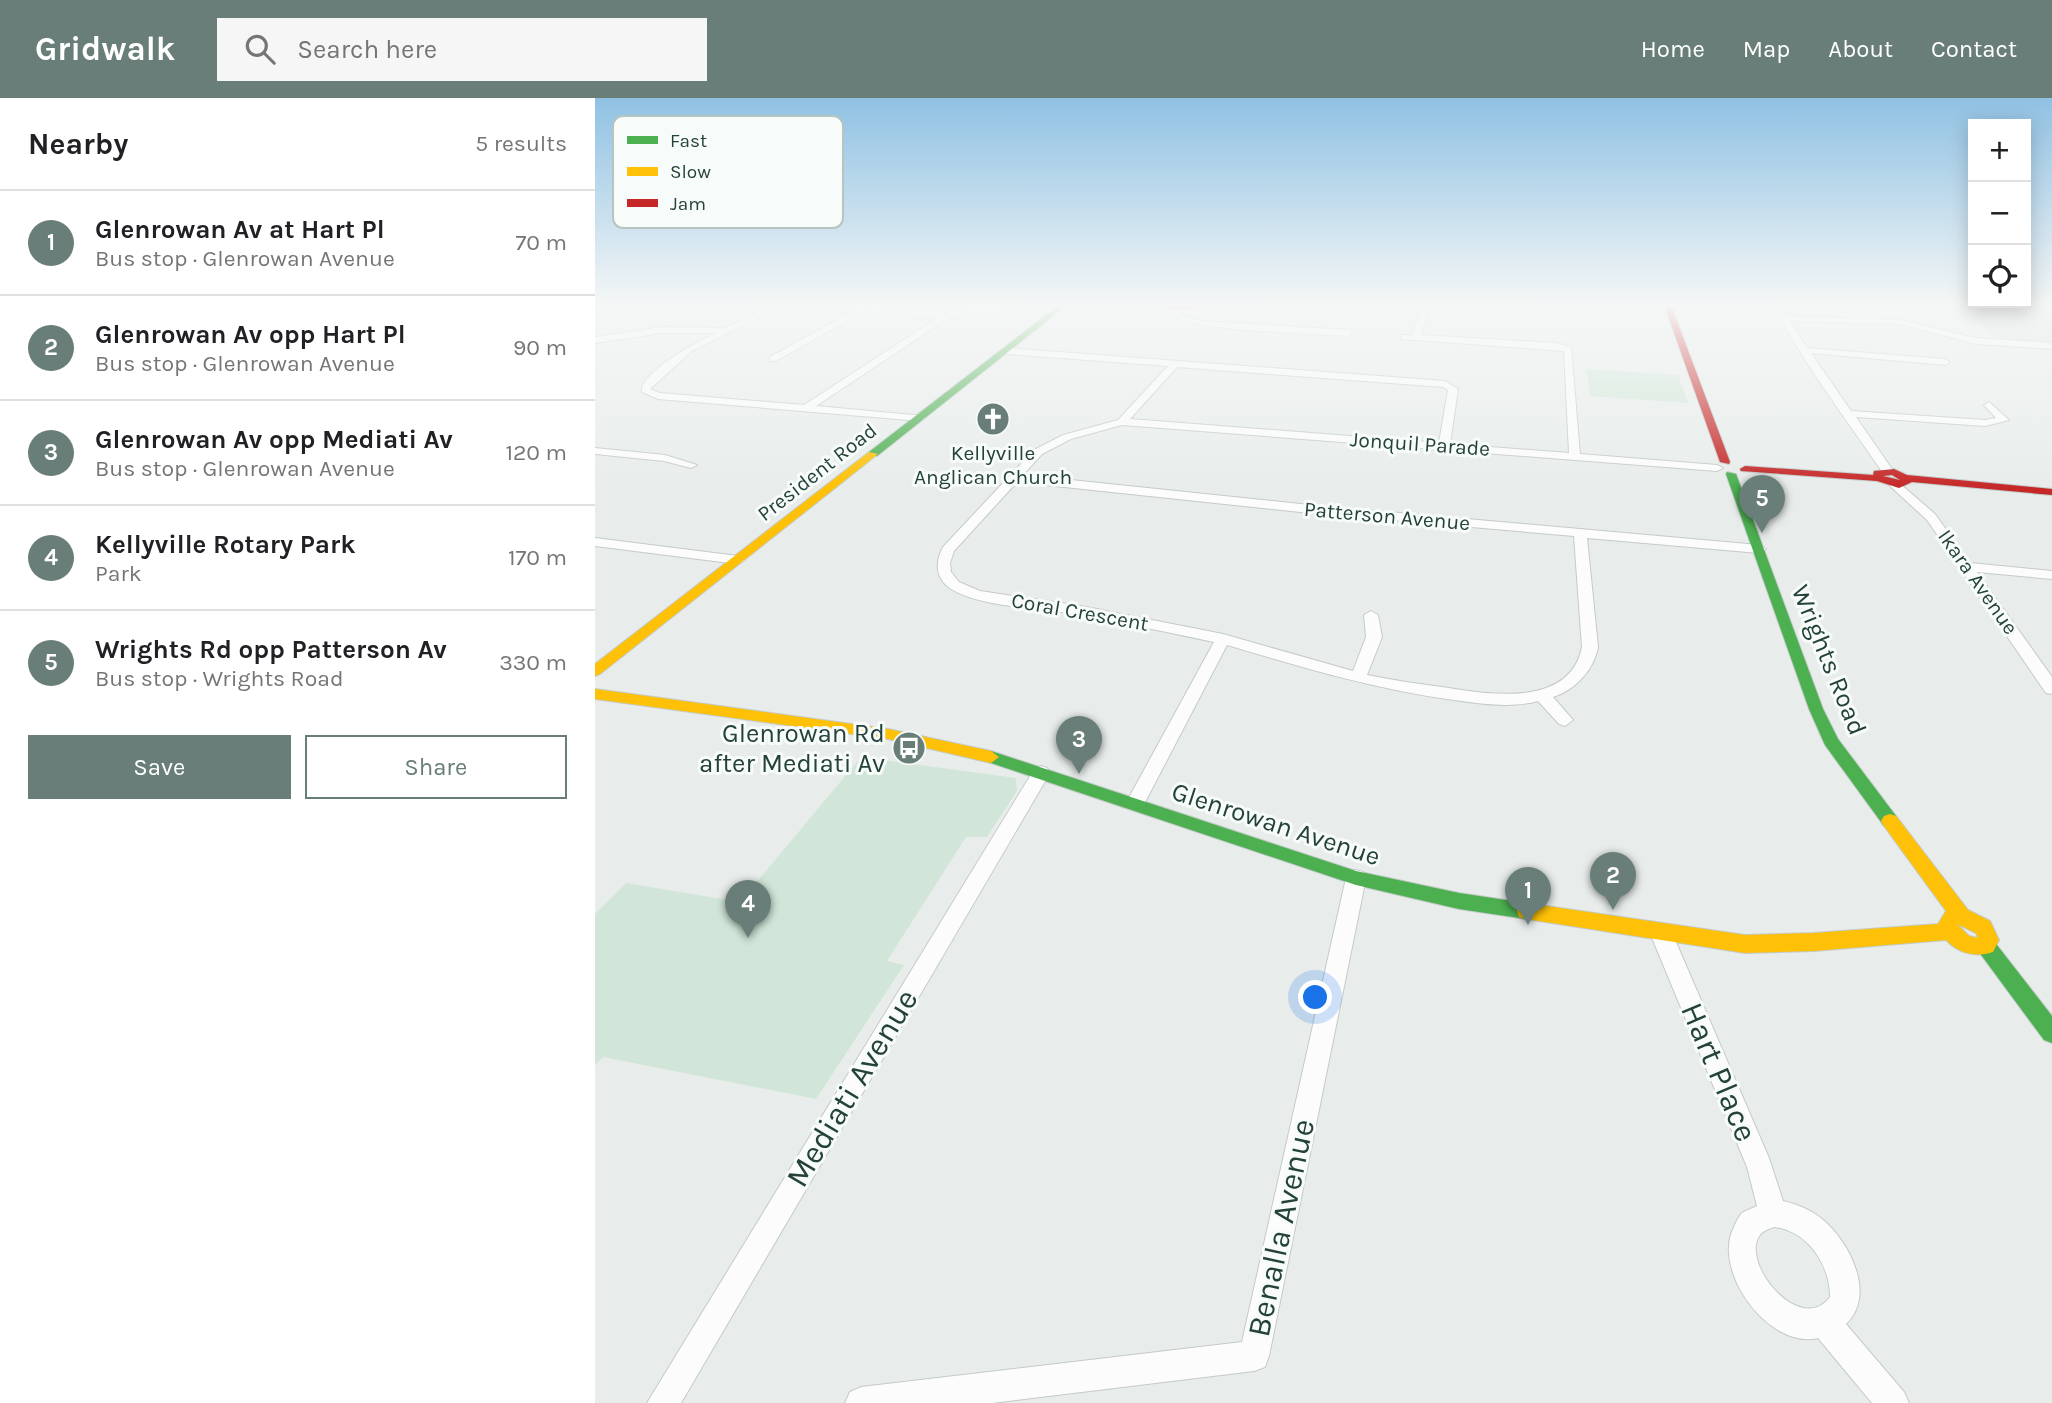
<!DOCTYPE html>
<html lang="en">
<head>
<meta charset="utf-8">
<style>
  body { margin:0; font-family:Karla,sans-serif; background:#f6f6f6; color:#202124 }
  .controls { position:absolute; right:21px; top:21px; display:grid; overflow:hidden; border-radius:0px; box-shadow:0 4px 18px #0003 }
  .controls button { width:63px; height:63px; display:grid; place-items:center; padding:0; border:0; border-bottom:2px solid #e0e0e0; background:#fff; color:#202124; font:35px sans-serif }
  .you { position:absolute; left:721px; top:900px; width:24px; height:24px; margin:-18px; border:5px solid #fff; border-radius:50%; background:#1a73e8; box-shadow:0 0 0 10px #1a73e833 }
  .badge { display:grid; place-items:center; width:46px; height:46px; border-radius:50%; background:#697e78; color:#fff; font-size:23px; font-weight:700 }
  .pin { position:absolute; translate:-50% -58px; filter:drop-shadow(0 2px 4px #0008) }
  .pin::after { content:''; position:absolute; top:37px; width:24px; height:21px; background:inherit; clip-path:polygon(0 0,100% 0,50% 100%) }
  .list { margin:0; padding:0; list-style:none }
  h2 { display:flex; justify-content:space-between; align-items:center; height:91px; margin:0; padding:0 28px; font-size:30px }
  h2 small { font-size:23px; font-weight:400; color:#757577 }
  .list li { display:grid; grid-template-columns:46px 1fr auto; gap:21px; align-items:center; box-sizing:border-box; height:105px; padding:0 28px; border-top:2px solid #e0e0e0 }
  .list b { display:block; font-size:26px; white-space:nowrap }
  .list p { margin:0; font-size:23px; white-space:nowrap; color:#757577 }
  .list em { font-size:23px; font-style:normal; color:#757577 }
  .actions { display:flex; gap:14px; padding:21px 28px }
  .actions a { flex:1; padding:16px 0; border:2px solid #697e78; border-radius:0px; text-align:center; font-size:24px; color:#697e78 }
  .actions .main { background:#697e78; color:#fff }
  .icon { flex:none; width:38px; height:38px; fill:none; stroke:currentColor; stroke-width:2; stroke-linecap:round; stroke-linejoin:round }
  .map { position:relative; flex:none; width:1457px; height:1305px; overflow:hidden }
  header { display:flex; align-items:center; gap:42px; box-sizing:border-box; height:98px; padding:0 35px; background:#697e78; color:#fff }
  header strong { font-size:33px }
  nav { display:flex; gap:38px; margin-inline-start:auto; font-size:24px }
  .search { width:490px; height:63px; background:#f6f6f6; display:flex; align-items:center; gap:18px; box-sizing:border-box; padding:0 24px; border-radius:0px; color:#757577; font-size:26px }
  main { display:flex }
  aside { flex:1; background:#fff }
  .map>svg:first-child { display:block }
  .built { fill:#d6dedb }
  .green { fill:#d1e6d8 }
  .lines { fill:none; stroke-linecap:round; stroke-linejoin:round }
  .street-casing { stroke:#c5cac8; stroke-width:2 }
  .fast-casing { stroke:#c3cbc8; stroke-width:2 }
  .slow-casing { stroke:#c3cbc8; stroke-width:2 }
  .jam-casing { stroke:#c3cbc8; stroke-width:2 }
  .street { fill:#fcfcfc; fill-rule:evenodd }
  .fast { fill:#4caf50; fill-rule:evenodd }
  .slow { fill:#ffc107; fill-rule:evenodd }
  .jam { fill:#c62828; fill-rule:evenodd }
  .labels { text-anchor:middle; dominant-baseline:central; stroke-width:6; stroke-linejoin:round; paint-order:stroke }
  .far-street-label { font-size:21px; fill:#24423a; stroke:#f7fbf9 }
  .far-poi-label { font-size:21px; fill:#24423a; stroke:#f7fbf9 }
  .street-label { font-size:26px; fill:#24423a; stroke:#f7fbf9 }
  .poi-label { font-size:26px; fill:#24423a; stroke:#f7fbf9; text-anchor:end }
  .near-street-label { font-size:32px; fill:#24423a; stroke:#f7fbf9 }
  .key { fill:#f7fbf9; stroke:#b8c4c0; stroke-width:2 }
  .key-label { font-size:19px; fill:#24423a }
</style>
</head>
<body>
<header>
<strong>Gridwalk</strong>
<div class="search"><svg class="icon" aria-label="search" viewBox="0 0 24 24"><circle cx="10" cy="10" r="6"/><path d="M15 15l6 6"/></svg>Search here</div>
<nav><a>Home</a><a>Map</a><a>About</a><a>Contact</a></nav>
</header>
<main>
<aside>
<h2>Nearby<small>5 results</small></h2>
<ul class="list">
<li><span class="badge">1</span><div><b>Glenrowan Av at Hart Pl</b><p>Bus stop · Glenrowan Avenue</p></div><em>70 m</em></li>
<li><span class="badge">2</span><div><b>Glenrowan Av opp Hart Pl</b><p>Bus stop · Glenrowan Avenue</p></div><em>90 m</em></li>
<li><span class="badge">3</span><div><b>Glenrowan Av opp Mediati Av</b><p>Bus stop · Glenrowan Avenue</p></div><em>120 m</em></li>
<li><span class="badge">4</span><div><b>Kellyville Rotary Park</b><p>Park</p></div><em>170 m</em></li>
<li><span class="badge">5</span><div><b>Wrights Rd opp Patterson Av</b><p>Bus stop · Wrights Road</p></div><em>330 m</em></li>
</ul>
<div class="actions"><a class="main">Save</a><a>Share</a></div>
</aside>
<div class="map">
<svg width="1457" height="1305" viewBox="0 0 1457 1305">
  <rect width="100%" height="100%" fill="#e8edeb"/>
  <polygon class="built" points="1260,207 1457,207 1457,245 1404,242 1370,213"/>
  <g class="green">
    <polygon points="991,271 1083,277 1093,305 995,298"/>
    <polygon points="266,659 421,680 422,693 392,739 371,739 292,863 309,867 221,1001 8,959 0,967 0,816 31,785 145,804"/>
  </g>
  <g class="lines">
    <defs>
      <g id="street">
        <path d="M176,207H187L97,253L55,291L65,295L209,307L344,219L270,213L181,263H175V259L260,212L227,207L269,208L352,215L375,209L419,207C402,218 376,213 355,219L221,308L330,318L331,320L326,323L63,301L47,294C45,274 103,243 121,235H67L0,245V239L67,229L130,230Z"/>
        <polygon points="660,207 739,209 748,207 742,214"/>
        <path d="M827,207H835L826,237L961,245L976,249L985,356L1122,367L1128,370L1122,373L527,327L476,341L447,356L428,377L715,407L1164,447L1171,451L1164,455L992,440L1003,549C999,572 980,592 958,599L978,622L970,628L964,626L943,603C914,611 882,605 852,601C776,590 706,569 632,547L547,710H533L531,705L619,544C575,535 531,525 487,517C451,510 386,510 356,491C340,480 340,464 348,449L439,352L468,337L523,322L573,268L412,256L408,253L412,250L850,283L863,291L855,346L974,355L969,253L806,241V237H817ZM582,269L848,289L853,292L844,345L535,321ZM422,384L715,415L979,438L987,549C975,611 891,596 847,589C822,586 797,582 772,577L787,539L783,517L776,513L769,517L771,539L758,573L628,536L486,508L385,493L364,484L356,474L355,465L359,453Z"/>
        <polygon points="947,207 1002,207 1079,214 1075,216"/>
        <path d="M579,208H585L583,215L587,218L606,223L753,232L757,235L753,238C722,235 591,234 575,215Z"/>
        <path d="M1187,218L1305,222L1381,240L1457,245V251L1381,246L1305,226L1195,223L1212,250L1350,261L1355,264L1350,267L1216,255L1256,313L1390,322L1401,320L1389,307L1394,304L1414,322L1390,328L1261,319L1299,374L1293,377L1289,376C1274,354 1185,232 1187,218Z"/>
        <polygon points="0,350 70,357 102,367 96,370 69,363 0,356"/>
        <polygon points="1295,384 1303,384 1340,416 1375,465 1457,473 1457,481 1382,474 1457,579 1457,596 1451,595 1332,422 1295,388"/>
        <polygon points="0,440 143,458 150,462 143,466 0,448"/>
        <polygon points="446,668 452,670 455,675 86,1305 52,1305 440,670"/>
        <polygon points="761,772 768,774 771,780 674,1258 670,1269 659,1273 397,1305 250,1305 255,1294 266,1289 647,1244 751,780 754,774"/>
        <path d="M1066,826L1074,828L1077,835L1174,1060L1188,1103C1202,1106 1216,1112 1227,1121C1254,1143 1282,1197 1251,1226L1309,1294L1314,1305H1277L1223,1240C1174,1252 1116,1172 1139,1129C1141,1124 1144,1118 1147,1115C1151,1112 1158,1110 1162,1108L1152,1069L1055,835L1058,828ZM1179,1129C1213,1133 1235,1167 1235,1199C1205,1239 1144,1164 1165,1137C1168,1133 1174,1131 1179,1129Z"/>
      </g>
      <g id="fast">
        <polygon points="464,207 472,207 282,358 274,358 274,354"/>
        <polygon points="1132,374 1141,376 1228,611 1243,641 1301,718 1304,723 1301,728 1289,728 1230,647 1214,611 1131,376"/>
        <polygon points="396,653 761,773 864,795 931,805 938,807 940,813 938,819 931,821 864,811 761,787 390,663 388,659"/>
        <polygon points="1391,839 1398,842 1457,918 1457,945 1449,942 1384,854 1381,848 1384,842"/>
      </g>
      <g id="slow">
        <polygon points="274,354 283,356 5,576 0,578 0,566"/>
        <polygon points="0,591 293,631 396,653 404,659 396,665 293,641 0,601"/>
        <path d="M1295,716L1301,718L1373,812L1395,823L1404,842L1398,854C1381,860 1363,855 1351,842L1219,853L1150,855L931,821L924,819L922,813L924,807L931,805L1150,837L1219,835L1343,826L1351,813L1289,728L1286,723L1289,718ZM1362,826L1381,835L1383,840L1374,838Z"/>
      </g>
      <g id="jam">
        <polygon points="540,207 608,207 590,212"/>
        <polygon points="1069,207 1076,207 1135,364 1134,366 1125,364"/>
        <path d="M1150,368L1278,377L1279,373L1299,371L1312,377L1457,391V397L1317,384L1304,390L1282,383L1146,373L1145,371ZM1297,377L1305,382L1288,378Z"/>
      </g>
    </defs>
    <use href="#street" class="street-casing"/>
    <use href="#fast" class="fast-casing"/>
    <use href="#slow" class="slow-casing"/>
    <use href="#jam" class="jam-casing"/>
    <use href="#street" class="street"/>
    <use href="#fast" class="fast"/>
    <use href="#slow" class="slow"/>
    <use href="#jam" class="jam"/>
  </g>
  <linearGradient id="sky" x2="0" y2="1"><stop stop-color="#8fc1e3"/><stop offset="0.53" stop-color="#f5f7f6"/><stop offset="1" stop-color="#f5f7f6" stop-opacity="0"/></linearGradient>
  <rect width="1457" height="390" fill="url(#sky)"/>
  <defs>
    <symbol id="church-disc" viewBox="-11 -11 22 22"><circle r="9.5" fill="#697e78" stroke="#f7fbf9"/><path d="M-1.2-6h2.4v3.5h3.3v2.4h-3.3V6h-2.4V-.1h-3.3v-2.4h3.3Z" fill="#fff"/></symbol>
    <symbol id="bus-disc" viewBox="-11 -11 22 22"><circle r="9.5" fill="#697e78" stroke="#f7fbf9"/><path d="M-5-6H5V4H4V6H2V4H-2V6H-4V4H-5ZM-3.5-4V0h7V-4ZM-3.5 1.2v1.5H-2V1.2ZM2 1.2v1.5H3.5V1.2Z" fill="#fff"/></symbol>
  </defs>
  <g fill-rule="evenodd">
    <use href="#church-disc" x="379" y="302" width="38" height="38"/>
    <use href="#bus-disc" x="295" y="631" width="38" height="38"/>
  </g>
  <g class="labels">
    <g class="far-street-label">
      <text transform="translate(825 346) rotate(4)">Jonquil Parade</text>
      <text transform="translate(222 374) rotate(-38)">President Road</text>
      <text transform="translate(792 418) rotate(5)">Patterson Avenue</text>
      <text transform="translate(1383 484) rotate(55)">Ikara Avenue</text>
      <text transform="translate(485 514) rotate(10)">Coral Crescent</text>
    </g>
    <g class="far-poi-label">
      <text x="398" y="355">Kellyville<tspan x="398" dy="24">Anglican Church</tspan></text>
    </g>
    <g class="street-label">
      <text transform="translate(1234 562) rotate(68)">Wrights Road</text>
      <text transform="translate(681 726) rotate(18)">Glenrowan Avenue</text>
    </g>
    <g class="poi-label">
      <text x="290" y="635">Glenrowan Rd<tspan x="290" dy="30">after Mediati Av</tspan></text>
    </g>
    <g class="near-street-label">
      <text transform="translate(1124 974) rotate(67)">Hart Place</text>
      <text transform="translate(257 990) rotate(-59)">Mediati Avenue</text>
      <text transform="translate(686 1130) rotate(-78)">Benalla Avenue</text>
    </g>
  </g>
  <rect x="18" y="18" width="230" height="112" rx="10" class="key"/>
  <rect x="32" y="38" width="31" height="8" fill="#4caf50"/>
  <rect x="32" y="69" width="31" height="9" fill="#ffc107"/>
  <rect x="32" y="101" width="31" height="8" fill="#c62828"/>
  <g class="key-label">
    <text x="75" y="49">Fast</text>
    <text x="75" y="80">Slow</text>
    <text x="75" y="112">Jam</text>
  </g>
</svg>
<div class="controls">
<button>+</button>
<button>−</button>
<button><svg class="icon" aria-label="locate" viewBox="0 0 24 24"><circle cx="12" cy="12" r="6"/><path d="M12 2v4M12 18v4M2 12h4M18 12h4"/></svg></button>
</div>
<div class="you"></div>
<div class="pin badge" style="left:933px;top:827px">1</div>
<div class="pin badge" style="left:1018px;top:812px">2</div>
<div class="pin badge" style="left:484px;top:676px">3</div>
<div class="pin badge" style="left:153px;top:840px">4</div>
<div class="pin badge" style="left:1167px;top:435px">5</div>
</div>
</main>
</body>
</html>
